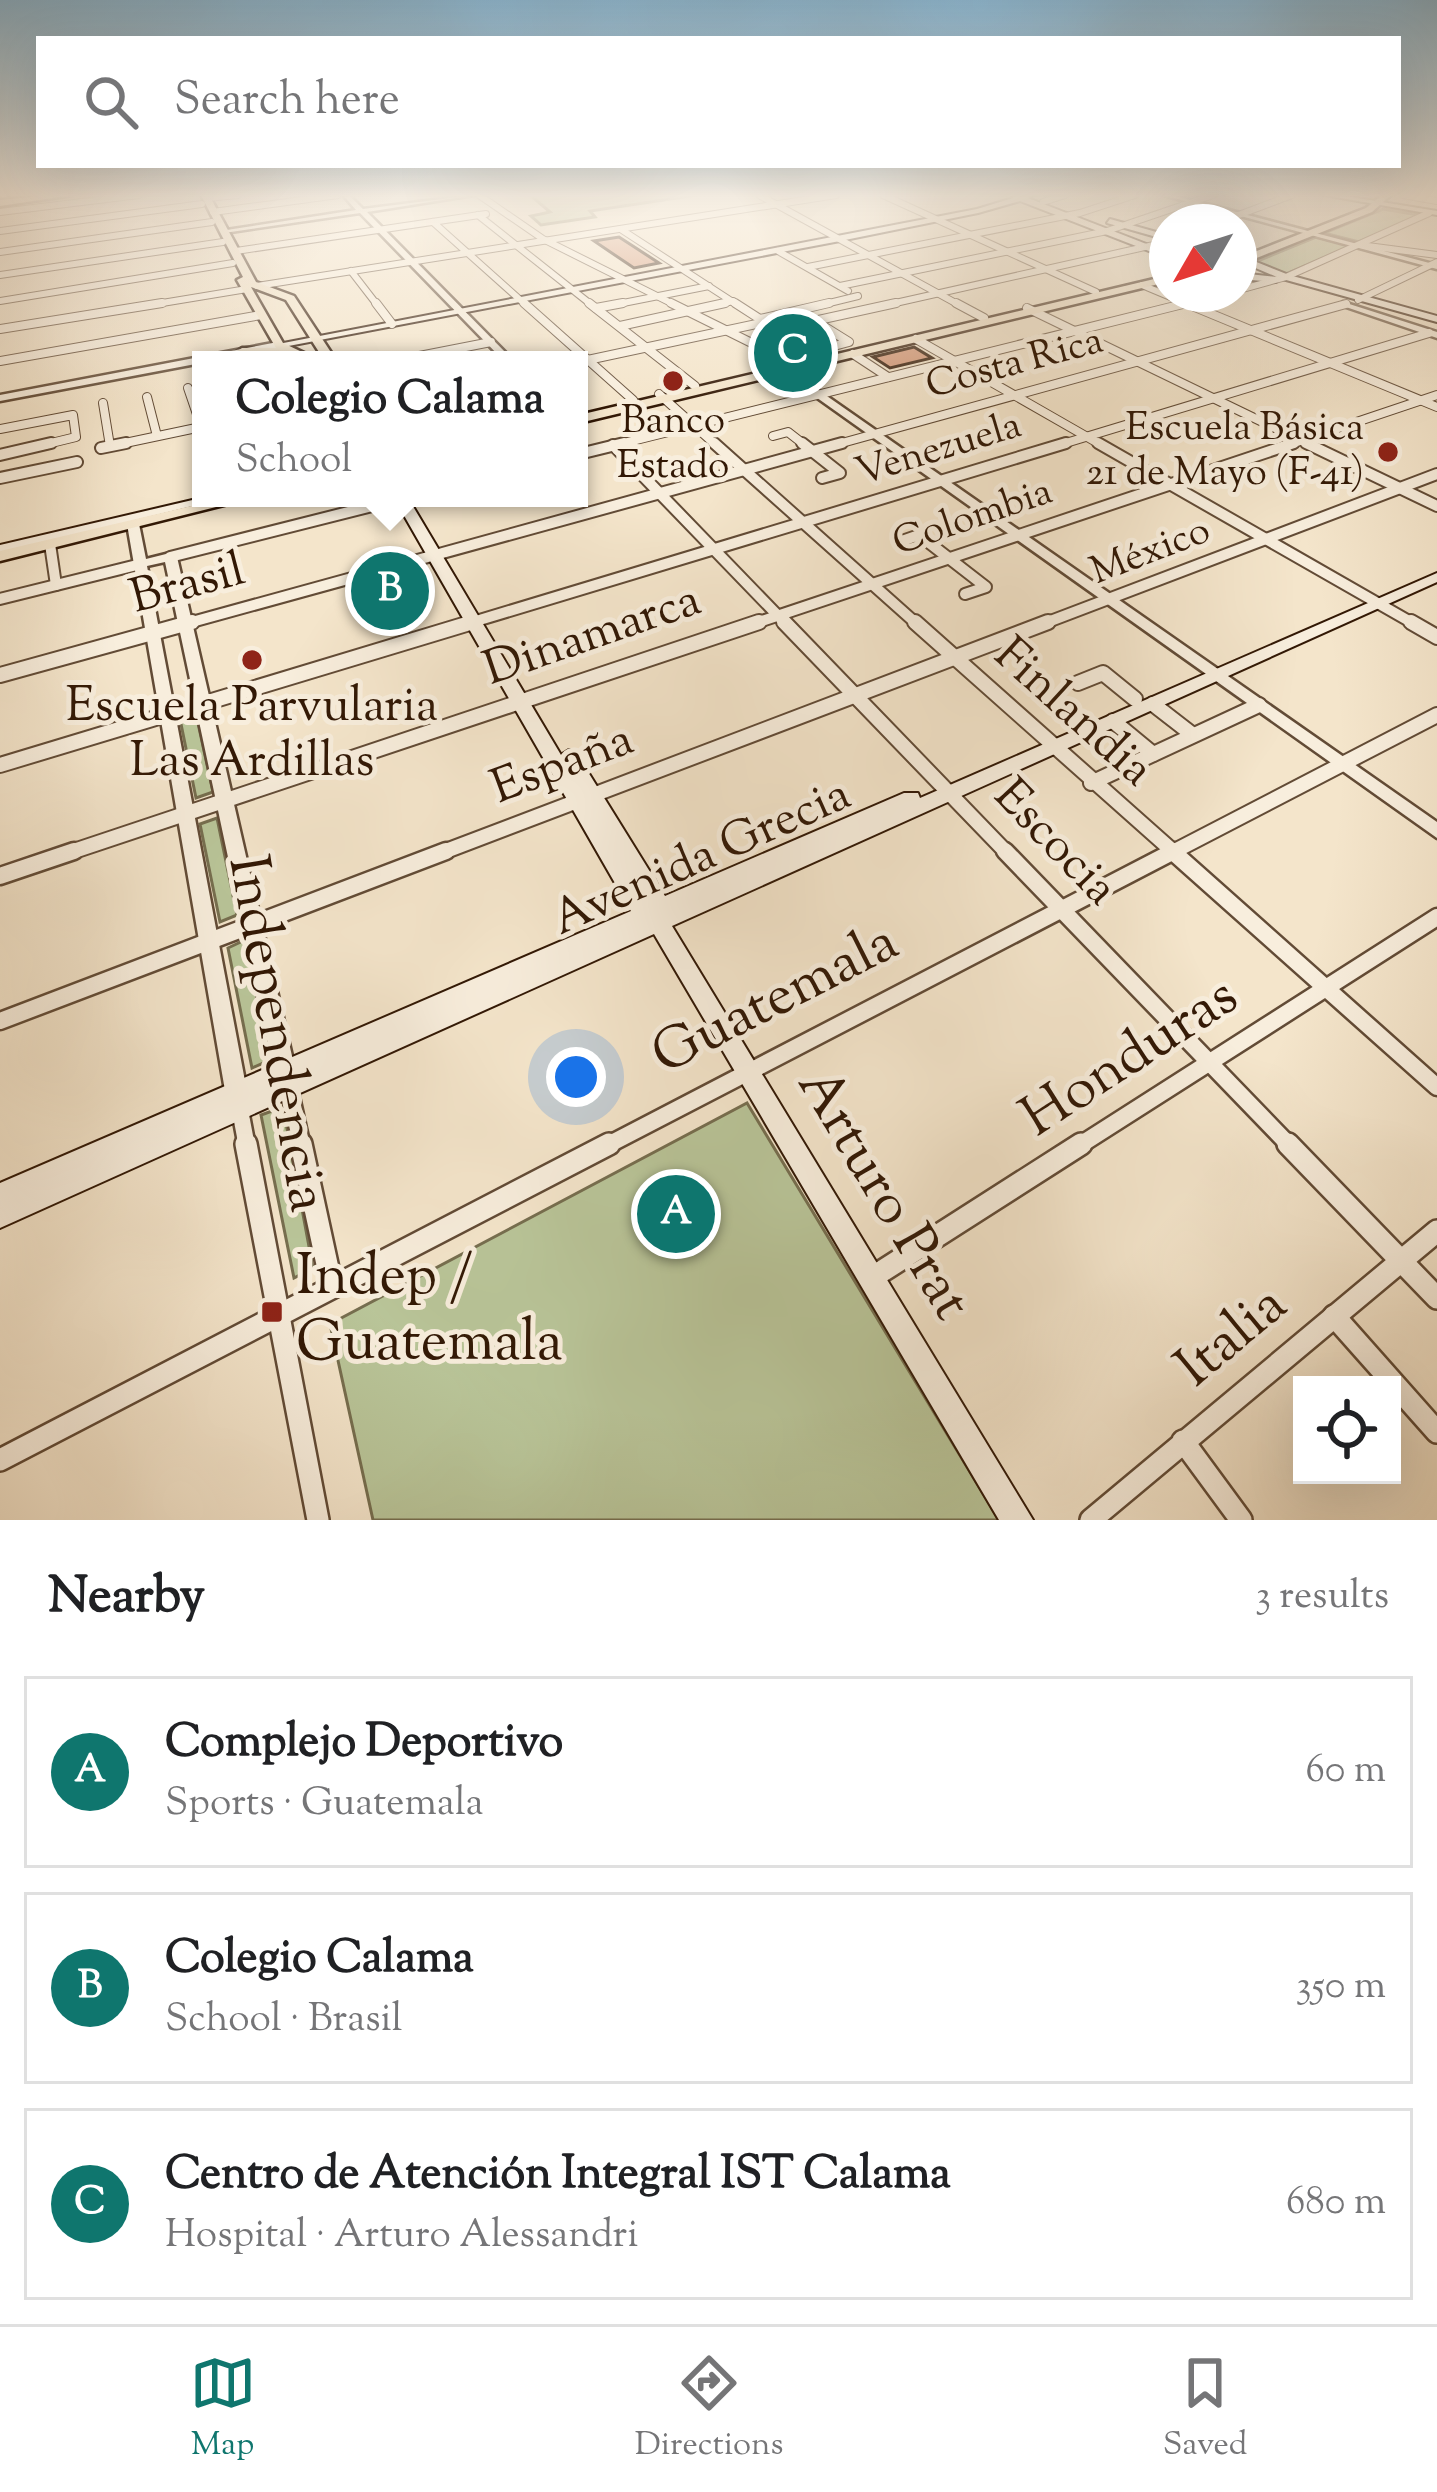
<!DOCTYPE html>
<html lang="en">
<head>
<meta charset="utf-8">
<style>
  body { margin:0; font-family:"Sorts Mill Goudy",serif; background:#f6f6f6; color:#202124 }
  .controls { position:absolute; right:36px; bottom:36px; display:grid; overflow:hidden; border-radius:0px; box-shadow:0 12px 48px #0002 }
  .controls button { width:108px; height:108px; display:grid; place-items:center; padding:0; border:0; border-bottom:3px solid #e0e0e0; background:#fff; color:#202124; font:60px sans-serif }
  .compass { position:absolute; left:1149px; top:204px; width:108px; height:108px; border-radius:50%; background:#fff; box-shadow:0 12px 48px #0002; rotate:231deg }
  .you { position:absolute; left:576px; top:1077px; width:42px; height:42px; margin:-30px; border:9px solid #fff; border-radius:50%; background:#1a73e8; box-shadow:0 0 0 18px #1a73e833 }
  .badge { display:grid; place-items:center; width:78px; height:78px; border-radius:50%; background:#0f766e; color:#fff; font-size:39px; font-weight:700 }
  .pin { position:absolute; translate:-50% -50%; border:6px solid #fff; box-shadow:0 3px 12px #0006 }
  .popup { position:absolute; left:192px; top:351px; width:396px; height:156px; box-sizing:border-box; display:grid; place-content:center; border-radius:0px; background:#fff; filter:drop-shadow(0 3px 9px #0005); font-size:39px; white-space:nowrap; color:#757577 }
  .popup b { font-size:45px; color:#202124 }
  .popup::after { content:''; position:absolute; left:50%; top:100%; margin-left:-24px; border:24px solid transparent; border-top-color:#fff }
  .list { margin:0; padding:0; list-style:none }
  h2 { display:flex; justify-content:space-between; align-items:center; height:156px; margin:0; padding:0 48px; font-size:51px }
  h2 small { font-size:39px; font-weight:400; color:#757577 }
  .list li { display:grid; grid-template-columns:78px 1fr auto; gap:36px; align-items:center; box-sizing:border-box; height:192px; margin:0 24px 24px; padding:0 24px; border:3px solid #e0e0e0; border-radius:0px }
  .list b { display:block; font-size:45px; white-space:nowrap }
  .list p { margin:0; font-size:39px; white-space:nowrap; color:#757577 }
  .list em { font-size:39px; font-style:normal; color:#757577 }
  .icon { flex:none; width:66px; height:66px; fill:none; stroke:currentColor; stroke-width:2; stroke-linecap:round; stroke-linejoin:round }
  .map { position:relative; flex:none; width:1437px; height:1520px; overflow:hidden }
  .search { position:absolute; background:#fff; box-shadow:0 12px 48px #0002; left:36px; right:36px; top:36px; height:132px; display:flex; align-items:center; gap:30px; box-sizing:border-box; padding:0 42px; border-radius:0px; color:#757577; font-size:45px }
  .sheet { height:804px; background:#fff }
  nav { display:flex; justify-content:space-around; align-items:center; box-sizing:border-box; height:168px; border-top:3px solid #e0e0e0; background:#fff; font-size:33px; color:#757577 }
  nav a { display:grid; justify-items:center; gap:6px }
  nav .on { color:#0f766e }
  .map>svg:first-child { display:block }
  .green { fill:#b9c599; stroke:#766e4f; stroke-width:3 }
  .building { fill:#d69a7a; stroke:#321805; stroke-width:3 }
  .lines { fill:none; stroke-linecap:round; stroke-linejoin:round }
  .minor-far5-casing { stroke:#624b36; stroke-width:8 }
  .minor-far4-casing { stroke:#624b36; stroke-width:10 }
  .minor-far3-casing { stroke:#624b36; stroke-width:14 }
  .minor-far2-casing { stroke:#624b36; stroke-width:18 }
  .minor-far1-casing { stroke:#624b36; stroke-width:21 }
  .minor-casing { stroke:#624b36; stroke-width:26 }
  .tertiary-casing { stroke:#624b36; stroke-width:5 }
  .secondary-casing { stroke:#321805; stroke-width:4 }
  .primary-casing { stroke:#321805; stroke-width:5 }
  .minor-far5 { stroke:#f8eedd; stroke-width:6 }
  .minor-far4 { stroke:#f8eedd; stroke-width:8 }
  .minor-far3 { stroke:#f8eedd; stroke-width:10 }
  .minor-far2 { stroke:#f8eedd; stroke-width:14 }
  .minor-far1 { stroke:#f8eedd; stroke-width:16 }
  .minor { stroke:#f8eedd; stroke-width:21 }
  .tertiary { fill:#f8eedd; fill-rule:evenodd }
  .secondary { fill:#f8eedd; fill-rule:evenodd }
  .primary { fill:#f4e5cb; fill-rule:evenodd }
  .rail-casing { stroke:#321805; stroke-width:4.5 }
  .rail { stroke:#f8eedd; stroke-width:3; stroke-dasharray:6; stroke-linecap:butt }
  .poi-dot { fill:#8f2418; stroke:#f8eedd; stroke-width:4.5 }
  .labels { text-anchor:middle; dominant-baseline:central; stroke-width:10; stroke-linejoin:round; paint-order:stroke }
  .far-street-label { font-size:39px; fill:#321805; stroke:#f8eedd }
  .far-poi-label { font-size:39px; fill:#321805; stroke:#f8eedd }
  .street-label { font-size:48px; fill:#321805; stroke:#f8eedd }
  .poi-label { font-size:48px; fill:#321805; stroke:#f8eedd }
  .near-street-label { font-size:57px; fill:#321805; stroke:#f8eedd }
  .near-poi-label { font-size:57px; fill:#321805; stroke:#f8eedd; text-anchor:start }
</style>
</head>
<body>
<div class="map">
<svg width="1437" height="1520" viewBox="0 0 1437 1520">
  <rect width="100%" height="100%" fill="#f4e5cb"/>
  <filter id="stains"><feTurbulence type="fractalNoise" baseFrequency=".00167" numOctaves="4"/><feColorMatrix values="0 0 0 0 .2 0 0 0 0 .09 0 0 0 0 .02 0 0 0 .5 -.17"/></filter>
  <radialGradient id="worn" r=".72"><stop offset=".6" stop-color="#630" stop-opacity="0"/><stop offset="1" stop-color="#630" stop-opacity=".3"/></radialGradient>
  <g class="green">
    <polygon points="530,195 697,195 590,211 595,217 541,225 531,216 550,212"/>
    <polygon points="1383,209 1419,215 1359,242 1324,233"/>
    <polygon points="1316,237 1352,246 1286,274 1255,262"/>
    <polygon points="196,714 213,792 196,798 180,719"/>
    <polygon points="217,818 237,915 220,922 200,824"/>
    <polygon points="245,940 270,1060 252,1068 228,948"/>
    <polygon points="747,1103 999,1520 373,1520 330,1324"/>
    <polygon points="283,1107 313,1268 294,1278 261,1115"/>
  </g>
  <g class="building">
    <polygon points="619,237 659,263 634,268 594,241"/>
    <polygon points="914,347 932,358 890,368 873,357"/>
  </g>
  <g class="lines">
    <defs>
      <g id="minor-far5">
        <polyline points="479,195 543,239 677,306"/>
        <polyline points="759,195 961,306"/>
        <polyline points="883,195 1096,292"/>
        <polyline points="1403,195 1437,201"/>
        <polyline points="207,198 238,195"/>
        <polyline points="1043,202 1065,195"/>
        <polyline points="0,212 139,195"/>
        <polyline points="213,212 338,195"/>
        <polyline points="478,215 593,306"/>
        <polyline points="433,222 527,306"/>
        <polyline points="1220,222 1292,195"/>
        <polyline points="622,230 739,306"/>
        <polyline points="0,231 202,204"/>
        <polyline points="1360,245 1437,255"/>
        <polyline points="236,251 486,214"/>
        <polyline points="778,251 848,291"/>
        <polyline points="0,252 212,222"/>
        <polyline points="808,267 1080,213 1135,195"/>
        <polyline points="351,271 378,306"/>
        <polyline points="0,275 223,242"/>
        <polyline points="1142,285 1192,306"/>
        <polyline points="257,286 836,195"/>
        <polyline points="840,286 1107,231 1213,195"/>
        <polyline points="1239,290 1286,277 1429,213"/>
        <polyline points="1358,300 1437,262"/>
        <polyline points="0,301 233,263"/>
        <polyline points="144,306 247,289"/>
        <polyline points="608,306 709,286"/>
        <polyline points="712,306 733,301"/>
        <polyline points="817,306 858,296"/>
        <polyline points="882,306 1167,242"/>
        <polyline points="1175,306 1222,294"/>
        <polyline points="1340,306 1346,304"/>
      </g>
      <g id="minor-far4">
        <polyline points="376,303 392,324"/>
        <polyline points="524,303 633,400"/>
        <polyline points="589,303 695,386"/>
        <polyline points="671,303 792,363"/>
        <polyline points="735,303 819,357"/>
        <polyline points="956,303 984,318"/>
        <polyline points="1185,303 1437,407"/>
        <polyline points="596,308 623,303"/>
        <polyline points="1027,308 1312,446"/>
        <polyline points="760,319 829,303"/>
        <polyline points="812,319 849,342 812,352"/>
        <polyline points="814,321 896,303"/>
        <polyline points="620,326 725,303"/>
        <polyline points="0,329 162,303"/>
        <polyline points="916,339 1103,446"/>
        <polyline points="853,354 888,377"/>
        <polyline points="399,360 491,342"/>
        <polyline points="0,361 261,315"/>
        <polyline points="583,361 766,322"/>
        <polyline points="188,388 201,426"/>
        <polyline points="659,394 717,446"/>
        <polyline points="147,397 157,436"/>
        <polyline points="103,403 110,446"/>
        <polyline points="0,429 73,415 76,437 39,446"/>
        <polyline points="773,436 788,432 806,446"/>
        <polyline points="111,446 201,427"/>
        <polyline points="612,446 1187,303"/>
        <polyline points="831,446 1346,304"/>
        <polyline points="1056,446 1429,333"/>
        <polyline points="1285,446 1437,395"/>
      </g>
      <g id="minor-far3">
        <polyline points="714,443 918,625"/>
        <polyline points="802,443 840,473 822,478"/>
        <polyline points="1098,443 1416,625"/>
        <polyline points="1306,443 1437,506"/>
        <polyline points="613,445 787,625"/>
        <polyline points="101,448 126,443"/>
        <polyline points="579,454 624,443"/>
        <polyline points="0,455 51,443"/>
        <polyline points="0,478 77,462"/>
        <polyline points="899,542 919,535 986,587 965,594"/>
        <polyline points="50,544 56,585"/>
        <polyline points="170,557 404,498"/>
        <polyline points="0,599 141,564"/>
        <polyline points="181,625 842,443"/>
        <polyline points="463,625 1066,443"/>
        <polyline points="750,625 1294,443"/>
        <polyline points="1040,625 1437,474"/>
      </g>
      <g id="minor-far2">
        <polyline points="784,622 1008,854"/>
        <polyline points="915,622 1176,854"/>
        <polyline points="1411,622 1437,637"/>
        <polyline points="0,675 192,622"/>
        <polyline points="1078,683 1103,673 1135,699"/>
        <polyline points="1153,704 1193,735"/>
        <polyline points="1113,721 1153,754"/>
        <polyline points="0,765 473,622"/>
        <polyline points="1091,783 1259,705"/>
        <polyline points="65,854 759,622"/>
        <polyline points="438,854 1048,622"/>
        <polyline points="1169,854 1437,715"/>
      </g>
      <g id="minor-far1">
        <polyline points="1005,851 1291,1147"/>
        <polyline points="1172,851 1437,1087"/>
        <polyline points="0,876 74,851"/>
        <polyline points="0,1021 446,851"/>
        <polyline points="289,1088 302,1147"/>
        <polyline points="240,1110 247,1147"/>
        <polyline points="604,1147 1174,851"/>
        <polyline points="1077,1147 1437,917"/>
      </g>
      <g id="minor">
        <polyline points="246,1144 318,1520"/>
        <polyline points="301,1144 332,1287"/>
        <polyline points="1288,1144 1437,1298"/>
        <polyline points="873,1277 1081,1144"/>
        <polyline points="1334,1316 1437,1432"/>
        <polyline points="1183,1441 1241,1520"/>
        <polyline points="0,1460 609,1144"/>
        <polyline points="1091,1520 1437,1231"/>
      </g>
      <g id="tertiary">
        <polygon points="343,195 349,195 363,209 474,195 367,212 513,360 503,360 360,213 224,233 220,231 356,210"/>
        <polygon points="1163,195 1172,195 1437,265 1437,269"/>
        <polygon points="1343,302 1437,332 1437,338 1343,306"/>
        <polygon points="278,342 283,345 281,347 214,360 201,360 201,363 0,401 0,395"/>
        <polygon points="775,364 781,364 1437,822 1437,838 775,368"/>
        <polygon points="133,520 139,524 146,559 170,553 177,557 298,1082 295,1089 287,1093 279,1089 276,1082 165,562 147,566 249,1102 246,1110 238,1113 230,1110 227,1102 127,524"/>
      </g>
      <g id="secondary">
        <polygon points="1012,195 1034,195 1028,198 1167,252 1167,258 1020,201 978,213 840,241 278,348 273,345 977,209 1013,198"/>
        <polygon points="1324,195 1339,195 1437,211 1437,215"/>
        <polygon points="1110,219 1167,235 1167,240 1107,223"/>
        <polygon points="1239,255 1289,275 1437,316 1437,322 1279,278 1276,282 1239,279 1239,273 1277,277 1239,261"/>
        <polygon points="201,498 225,498 0,553 0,545"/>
        <polygon points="394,498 408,498 561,755 569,750 575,751 665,896 904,793 918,793 920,798 1437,573 1437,582 672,926 1033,1520 999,1520 654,934 0,1228 0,1183 631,911"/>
      </g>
      <g id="primary">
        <polygon points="50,195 73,195 0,206 0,200"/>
        <polygon points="201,195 209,195 256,282 294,296 336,360 324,360 286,300 251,287 283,343 319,360 303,360 292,355 238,355 236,352 242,348 276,348 237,280 243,277"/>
        <polygon points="1382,195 1391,195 1372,212 1239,265 1239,258 1366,208"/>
        <polygon points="1167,276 1167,282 579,423 579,415"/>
        <polygon points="225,498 252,498 0,561 0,551"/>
      </g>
    </defs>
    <use href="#minor-far5" class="minor-far5-casing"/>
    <use href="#minor-far4" class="minor-far4-casing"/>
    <use href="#minor-far3" class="minor-far3-casing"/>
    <use href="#minor-far2" class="minor-far2-casing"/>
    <use href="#minor-far1" class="minor-far1-casing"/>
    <use href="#minor" class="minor-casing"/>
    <use href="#tertiary" class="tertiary-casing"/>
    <use href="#secondary" class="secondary-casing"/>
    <use href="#primary" class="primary-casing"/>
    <use href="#minor-far5" class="minor-far5"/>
    <use href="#minor-far4" class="minor-far4"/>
    <use href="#minor-far3" class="minor-far3"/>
    <use href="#minor-far2" class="minor-far2"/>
    <use href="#minor-far1" class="minor-far1"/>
    <use href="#minor" class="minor"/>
    <use href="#tertiary" class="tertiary"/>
    <use href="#secondary" class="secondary"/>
    <use href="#primary" class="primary"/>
    <defs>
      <polyline id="rail" points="0,196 10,195"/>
    </defs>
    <use href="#rail" class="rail-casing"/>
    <use href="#rail" class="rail"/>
  </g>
  <linearGradient id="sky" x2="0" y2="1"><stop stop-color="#89b8d6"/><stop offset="0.48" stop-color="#faf3e8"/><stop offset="1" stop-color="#faf3e8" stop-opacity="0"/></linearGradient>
  <rect width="1437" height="407" fill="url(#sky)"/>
  <g class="poi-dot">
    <circle cx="673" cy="381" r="12"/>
    <circle cx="1388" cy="452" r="12"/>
    <circle cx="252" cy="660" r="12"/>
    <rect x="260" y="1300" width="24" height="24" rx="6"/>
  </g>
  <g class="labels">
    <g class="far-street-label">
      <text transform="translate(1015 365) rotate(-15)">Costa Rica</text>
      <text transform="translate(939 451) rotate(-17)">Venezuela</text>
      <text transform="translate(973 519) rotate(-19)">Colombia</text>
      <text transform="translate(1151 553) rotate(-21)">México</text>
    </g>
    <g class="far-poi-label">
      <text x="673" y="423">Banco<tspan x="673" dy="45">Estado</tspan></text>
      <text x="1364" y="430" text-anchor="end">Escuela Básica<tspan x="1364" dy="45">21 de Mayo (F-41)</tspan></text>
    </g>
    <g class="street-label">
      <text transform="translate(188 586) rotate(-15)">Brasil</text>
      <text transform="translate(593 637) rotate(-19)">Dinamarca</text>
      <text transform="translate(1072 714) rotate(42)">Finlandia</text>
      <text transform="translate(563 766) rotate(-21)">España</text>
      <text transform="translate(1054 844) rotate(46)">Escocia</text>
      <text transform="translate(702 859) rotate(-24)">Avenida Grecia</text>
    </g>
    <g class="poi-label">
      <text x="252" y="708">Escuela Parvularia<tspan x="252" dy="55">Las Ardillas</tspan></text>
    </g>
    <g class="near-street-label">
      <text transform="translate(776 1001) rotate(-27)">Guatemala</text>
      <text transform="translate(275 1034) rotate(80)">Independencia</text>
      <text transform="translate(1131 1059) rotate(-33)">Honduras</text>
      <text transform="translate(882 1195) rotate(59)">Arturo Prat</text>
      <text transform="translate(1233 1338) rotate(-40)">Italia</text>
    </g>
    <g class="near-poi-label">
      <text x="296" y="1279">Indep /<tspan x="296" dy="66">Guatemala</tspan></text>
    </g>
  </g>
  <rect width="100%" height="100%" filter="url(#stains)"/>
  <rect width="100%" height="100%" fill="url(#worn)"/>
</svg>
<div class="controls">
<button><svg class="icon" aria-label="locate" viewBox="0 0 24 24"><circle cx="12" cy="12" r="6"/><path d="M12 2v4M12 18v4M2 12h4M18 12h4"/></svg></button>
</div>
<svg class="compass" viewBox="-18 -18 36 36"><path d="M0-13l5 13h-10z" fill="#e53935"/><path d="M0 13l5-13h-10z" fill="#757577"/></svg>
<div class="you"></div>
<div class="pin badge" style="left:676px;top:1214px">A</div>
<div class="pin badge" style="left:390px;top:591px">B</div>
<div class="popup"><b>Colegio Calama</b>School</div>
<div class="pin badge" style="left:793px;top:353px">C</div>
<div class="search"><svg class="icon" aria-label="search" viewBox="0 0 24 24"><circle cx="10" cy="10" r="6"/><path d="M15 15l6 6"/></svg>Search here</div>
</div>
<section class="sheet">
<h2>Nearby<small>3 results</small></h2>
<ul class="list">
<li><span class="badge">A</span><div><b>Complejo Deportivo</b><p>Sports · Guatemala</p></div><em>60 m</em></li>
<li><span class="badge">B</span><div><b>Colegio Calama</b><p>School · Brasil</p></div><em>350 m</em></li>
<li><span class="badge">C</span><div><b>Centro de Atención Integral IST Calama</b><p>Hospital · Arturo Alessandri</p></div><em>680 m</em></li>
</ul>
</section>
<nav>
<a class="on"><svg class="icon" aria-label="map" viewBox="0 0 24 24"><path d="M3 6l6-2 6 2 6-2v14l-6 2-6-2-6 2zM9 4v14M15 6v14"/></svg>Map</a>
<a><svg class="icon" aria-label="directions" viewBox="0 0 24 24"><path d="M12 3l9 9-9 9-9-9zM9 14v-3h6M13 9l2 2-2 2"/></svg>Directions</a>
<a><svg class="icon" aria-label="saved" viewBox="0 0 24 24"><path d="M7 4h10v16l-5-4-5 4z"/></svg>Saved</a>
</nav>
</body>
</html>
